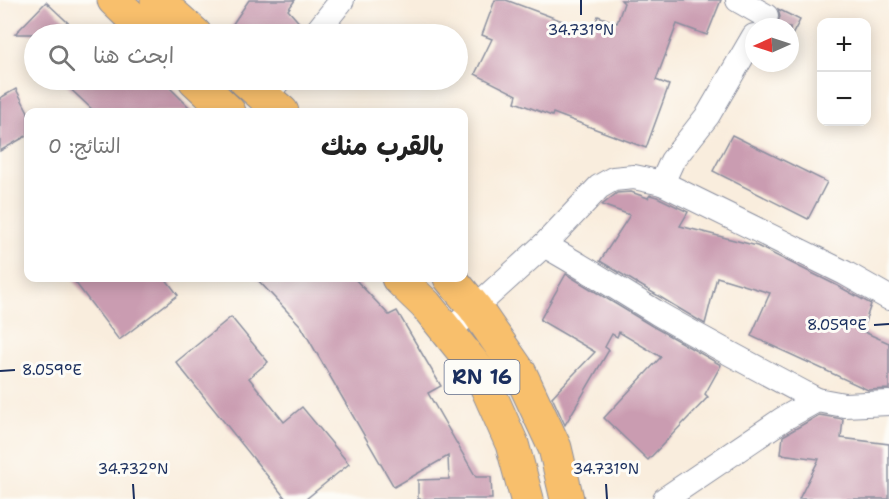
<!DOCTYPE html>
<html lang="ar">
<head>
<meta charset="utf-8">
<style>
  body { margin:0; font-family:"Shantell Sans","Playpen Sans Arabic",sans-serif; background:#f2f2f2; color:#222; direction:rtl }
  .controls { position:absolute; right:18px; top:18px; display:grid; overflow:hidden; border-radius:12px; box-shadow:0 3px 15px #0003 }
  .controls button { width:54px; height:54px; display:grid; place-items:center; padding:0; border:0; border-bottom:2px solid #e0e0e0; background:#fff; color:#222; font:30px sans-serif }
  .compass { position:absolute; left:745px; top:18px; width:54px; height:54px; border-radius:50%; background:#fff; box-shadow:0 3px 15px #0003; rotate:267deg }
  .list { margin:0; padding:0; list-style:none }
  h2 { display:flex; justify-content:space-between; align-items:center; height:78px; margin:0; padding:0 24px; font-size:26px }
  h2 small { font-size:20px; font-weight:400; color:#767676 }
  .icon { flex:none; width:33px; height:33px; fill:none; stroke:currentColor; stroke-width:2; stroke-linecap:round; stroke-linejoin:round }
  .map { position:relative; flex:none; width:889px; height:499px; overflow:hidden; direction:ltr }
  .search { position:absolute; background:#fff; box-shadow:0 3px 15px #0003; left:24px; top:24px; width:444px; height:66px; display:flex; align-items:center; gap:15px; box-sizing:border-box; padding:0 21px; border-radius:33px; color:#767676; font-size:22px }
  .panel { position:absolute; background:#fff; box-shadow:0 3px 15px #0003; left:24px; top:108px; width:444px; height:174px; border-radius:12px; direction:rtl }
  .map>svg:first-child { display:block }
  .building { fill:#ca9cb1 }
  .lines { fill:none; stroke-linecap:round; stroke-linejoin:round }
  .minor-casing { stroke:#8a8e9e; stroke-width:26 }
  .primary-casing { stroke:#8a8e9e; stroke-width:35 }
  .minor { stroke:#fff; stroke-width:24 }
  .primary { stroke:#f8bf6c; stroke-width:33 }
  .ticks { fill:none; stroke:#1b2f5e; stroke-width:2 }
  .labels { text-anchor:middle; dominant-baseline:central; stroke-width:6; stroke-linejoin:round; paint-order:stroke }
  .shield { fill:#fdfcf7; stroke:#5f6c8c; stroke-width:1.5 }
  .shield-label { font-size:20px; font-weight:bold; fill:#1b2f5e }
  .ticks-label { font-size:15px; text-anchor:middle; fill:#1b2f5e; stroke:#fdfcf7; stroke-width:6; stroke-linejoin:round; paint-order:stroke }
</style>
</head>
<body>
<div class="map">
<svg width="889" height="499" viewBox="0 0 889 499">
  <rect width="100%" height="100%" fill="#fdfcf7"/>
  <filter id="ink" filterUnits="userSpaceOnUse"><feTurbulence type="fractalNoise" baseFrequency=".0167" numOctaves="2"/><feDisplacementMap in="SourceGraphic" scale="12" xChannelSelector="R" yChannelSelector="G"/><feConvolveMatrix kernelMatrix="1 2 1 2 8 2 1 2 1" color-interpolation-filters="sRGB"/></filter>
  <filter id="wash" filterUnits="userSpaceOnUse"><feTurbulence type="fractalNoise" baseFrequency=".008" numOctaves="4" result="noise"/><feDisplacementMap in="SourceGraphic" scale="24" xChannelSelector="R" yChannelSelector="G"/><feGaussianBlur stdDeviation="1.35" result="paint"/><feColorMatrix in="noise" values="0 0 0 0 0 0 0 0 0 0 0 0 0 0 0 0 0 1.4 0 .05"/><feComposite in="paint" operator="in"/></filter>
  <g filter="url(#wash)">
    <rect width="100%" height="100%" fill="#f9eddd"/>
    <g id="blocks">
      <g class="building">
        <polygon points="249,0 295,0 288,10 303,27 301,34 226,34"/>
        <polygon points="495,0 506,0 592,32 598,16 617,23 624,3 621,0 721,0 707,35 677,24 656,80 669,85 646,148 553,113 552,116 515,102 517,95 475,74 492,39 482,35"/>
        <polygon points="46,2 80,34 15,34"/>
        <polygon points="778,9 800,20 790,39 790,27 775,27 780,17"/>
        <polygon points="61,80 162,80 194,112 95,112"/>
        <polygon points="16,89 28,112 28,135 0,151 0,98"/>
        <polygon points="732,135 827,182 808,219 713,171"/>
        <polygon points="631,192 648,198 650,195 657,197 688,212 680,226 757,246 838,286 871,304 862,331 889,343 889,389 868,390 751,336 770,293 717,277 705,324 600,261 630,215 602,205 617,193"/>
        <polygon points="566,274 652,326 721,365 705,394 708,397 648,460 604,418 661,357 619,332 617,337 612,334 605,347 609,350 565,425 552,397 595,352 540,320"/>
        <polygon points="72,278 165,278 178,295 119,340"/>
        <polygon points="256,278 354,278 389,315 397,311 441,386 428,393 476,477 491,477 492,499 418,499 418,480 449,479 448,456 394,487 301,326"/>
        <polygon points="231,317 268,362 249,378 284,422 302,407 349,464 306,499 286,499 176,362"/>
        <polygon points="819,415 843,419 841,438 889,444 889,499 799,499 819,459 781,454 783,436"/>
      </g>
    </g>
  </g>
  <g filter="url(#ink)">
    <use href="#blocks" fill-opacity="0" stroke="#8a8e9e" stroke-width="1.5"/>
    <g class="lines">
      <defs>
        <g id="minor">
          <polyline points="738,0 766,16"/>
          <polyline points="315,34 342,0"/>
          <polyline points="265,97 279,80"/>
          <polyline points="662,183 845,273 889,298"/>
          <path d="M544,245C584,267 621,291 659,314C711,344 764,372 817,400"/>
          <polyline points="448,332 544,245 599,187 613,179 634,177 662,183 672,161 708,115 754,36"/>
          <polyline points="665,499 783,419 817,400 844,405 889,403"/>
        </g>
        <g id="primary">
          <polyline points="114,0 149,34"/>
          <polyline points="157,0 195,34"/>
          <polyline points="195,80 229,112"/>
          <polyline points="245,80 282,112"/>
          <polyline points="398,278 426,305 480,372 512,444 527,499"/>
          <polyline points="450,278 475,308 520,373 555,448 567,499"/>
        </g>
      </defs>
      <use href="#minor" class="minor-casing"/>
      <use href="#primary" class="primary-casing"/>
      <use href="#minor" class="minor"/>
      <use href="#primary" class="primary"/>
    </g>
  </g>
  <path class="ticks" d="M581,0V15M874,325L889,324M0,371L15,370M133,484L134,499M606,484L607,499"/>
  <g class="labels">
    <rect class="shield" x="444.5" y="360" width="75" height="34" rx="4.5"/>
    <g class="shield-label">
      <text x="482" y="377">RN 16</text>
    </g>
  </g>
  <g class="ticks-label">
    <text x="581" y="35">34.731°N</text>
    <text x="837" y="330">8.059°E</text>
    <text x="52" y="375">8.059°E</text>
    <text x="133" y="474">34.732°N</text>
    <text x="606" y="474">34.731°N</text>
  </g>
</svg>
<div class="controls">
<button>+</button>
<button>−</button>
</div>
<svg class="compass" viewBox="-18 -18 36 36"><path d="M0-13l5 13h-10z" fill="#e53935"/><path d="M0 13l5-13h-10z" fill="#767676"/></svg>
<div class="search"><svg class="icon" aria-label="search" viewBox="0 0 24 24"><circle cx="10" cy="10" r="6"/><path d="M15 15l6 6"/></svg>ابحث هنا</div>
<section class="panel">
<h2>بالقرب منك<small>النتائج: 0</small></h2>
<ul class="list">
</ul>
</section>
</div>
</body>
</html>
